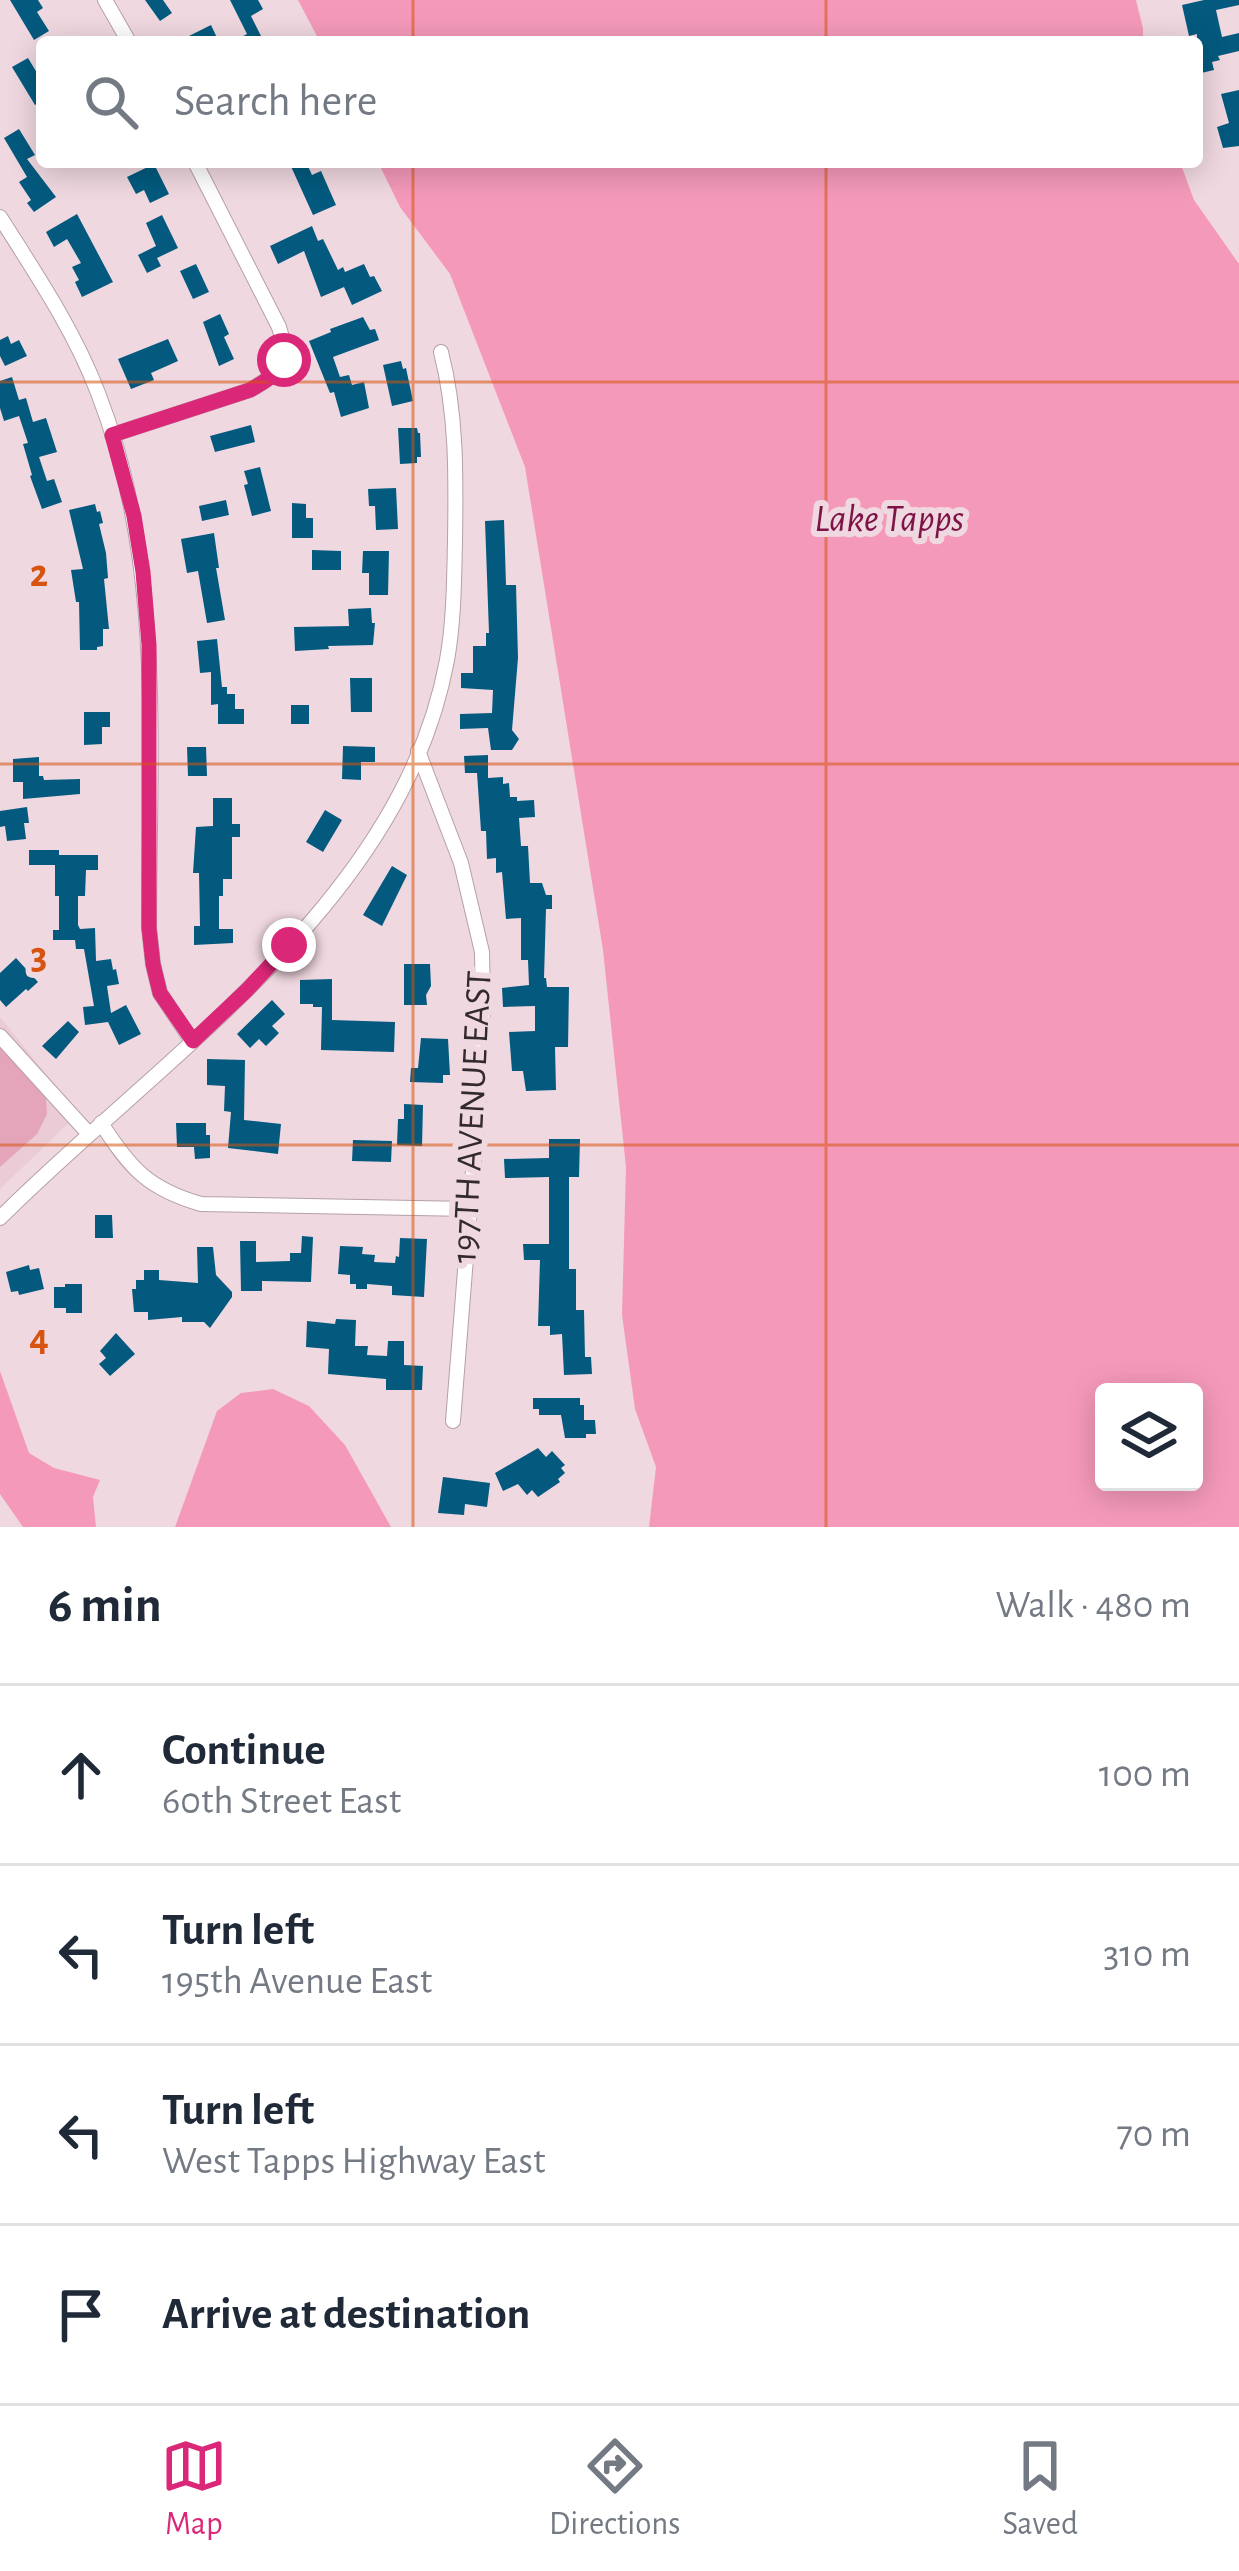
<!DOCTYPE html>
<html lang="en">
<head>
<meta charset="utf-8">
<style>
  body { margin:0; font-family:"Alegreya Sans",sans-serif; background:#f6f6f7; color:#1f2937 }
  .controls { position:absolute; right:36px; bottom:36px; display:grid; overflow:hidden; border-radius:12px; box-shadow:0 6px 30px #0003 }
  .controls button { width:108px; height:108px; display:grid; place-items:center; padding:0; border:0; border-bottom:3px solid #e0e1e3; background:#fff; color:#1f2937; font:60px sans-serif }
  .stop { position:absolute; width:36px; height:36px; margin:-27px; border:9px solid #db2777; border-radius:50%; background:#fff }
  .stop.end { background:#db2777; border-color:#fff; box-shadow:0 3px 12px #0008 }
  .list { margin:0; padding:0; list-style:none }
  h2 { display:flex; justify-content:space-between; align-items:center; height:156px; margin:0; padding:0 48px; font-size:51px }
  h2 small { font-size:39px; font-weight:400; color:#747a83 }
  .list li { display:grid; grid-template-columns:78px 1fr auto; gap:36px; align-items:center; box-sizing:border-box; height:180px; padding:0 48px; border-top:3px solid #e0e1e3 }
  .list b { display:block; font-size:45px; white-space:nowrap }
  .list p { margin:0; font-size:39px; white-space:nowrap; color:#747a83 }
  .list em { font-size:39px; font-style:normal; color:#747a83 }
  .icon { flex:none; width:66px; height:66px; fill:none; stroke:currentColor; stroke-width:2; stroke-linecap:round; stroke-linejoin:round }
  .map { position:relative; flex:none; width:1239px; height:1527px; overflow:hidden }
  .search { position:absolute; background:#fff; box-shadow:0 6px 30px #0003; left:36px; right:36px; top:36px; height:132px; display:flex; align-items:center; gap:30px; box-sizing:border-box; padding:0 42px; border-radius:12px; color:#747a83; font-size:45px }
  .sheet { height:876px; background:#fff }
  nav { display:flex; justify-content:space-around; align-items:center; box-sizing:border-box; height:168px; border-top:3px solid #e0e1e3; background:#fff; font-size:33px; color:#747a83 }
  nav a { display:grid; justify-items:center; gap:6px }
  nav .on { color:#db2777 }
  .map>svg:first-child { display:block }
  .built { fill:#ebcbd5 }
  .green { fill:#e4a4ba }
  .water { fill:#f599ba; fill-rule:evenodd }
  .building { fill:#035a7e }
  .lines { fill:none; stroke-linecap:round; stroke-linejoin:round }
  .minor-casing { stroke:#b6a0a7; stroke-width:16 }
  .minor { stroke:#fff; stroke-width:14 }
  .route { stroke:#db2777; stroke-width:15 }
  .grid { fill:none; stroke:#d6540f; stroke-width:3; stroke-opacity:0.55 }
  .labels { text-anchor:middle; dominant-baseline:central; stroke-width:12; stroke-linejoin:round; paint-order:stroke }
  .street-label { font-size:36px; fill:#332a2d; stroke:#f0d8e0 }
  .water-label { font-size:39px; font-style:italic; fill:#7e1348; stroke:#f0d8e0 }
  .grid-label { font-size:39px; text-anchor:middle; font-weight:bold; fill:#d6540f; stroke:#f0d8e0; stroke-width:12; stroke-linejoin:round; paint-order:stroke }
</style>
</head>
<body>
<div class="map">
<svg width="1239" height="1527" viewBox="0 0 1239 1527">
  <rect width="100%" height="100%" fill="#f0d8e0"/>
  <polygon class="built" points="0,1017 78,1114 0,1189"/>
  <polygon class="green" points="0,1042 16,1054 46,1097 47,1114 37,1134 0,1167"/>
  <g class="water">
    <polygon points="298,0 1136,0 1143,28 1143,42 320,42"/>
    <path d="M378,162H1180L1194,200L1239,264V1527H649L656,1467L635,1409L622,1315L626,1167L603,950L525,467L450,274L400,207ZM1194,1392V1482H1104V1392Z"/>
    <polygon points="0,1371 29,1453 54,1468 100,1480 93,1497 96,1527 23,1527 0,1494"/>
    <polygon points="273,1389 309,1406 345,1445 391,1527 175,1527 217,1411 241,1393"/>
  </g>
  <g class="building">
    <polygon points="10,0 38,0 43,8 37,12 49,31 34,40"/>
    <polygon points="145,0 163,0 172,13 160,21"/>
    <polygon points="230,0 258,0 263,9 251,16 264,42 232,42 247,34"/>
    <polygon points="1204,0 1239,0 1239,5 1216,10 1222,37 1239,33 1239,51 1218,56 1220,60 1212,62 1214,70 1197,74 1197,34 1189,36 1182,5"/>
    <polygon points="211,25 219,42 177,42"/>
    <polygon points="28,58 42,81 42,100 35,105 12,67"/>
    <polygon points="1239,90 1239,146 1223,148 1217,127 1229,123 1221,94"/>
    <polygon points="19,129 35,155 27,159 56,197 34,212 27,203 31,200 19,182 27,177 4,138"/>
    <polygon points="289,162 306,162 312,175 321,171 336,205 313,215"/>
    <polygon points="154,164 169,194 150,203 144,190 136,194 127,177"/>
    <polygon points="77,214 113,282 82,297 75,282 79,280 72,267 81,263 67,239 54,247 46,232"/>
    <polygon points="162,215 178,248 157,258 161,266 147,273 138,255 156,246 146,223"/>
    <polygon points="312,226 318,241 323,239 338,270 343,267 345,272 364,264 370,277 374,276 382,291 352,305 344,287 321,297 304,251 278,264 270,246"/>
    <polygon points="196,264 209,292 193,299 180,271"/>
    <polygon points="220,314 229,334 224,337 234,359 219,366 203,322"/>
    <polygon points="363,317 370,330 375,329 379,340 333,357 340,377 349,375 352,385 364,382 369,408 341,417 334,392 330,393 309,341 331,332 330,329"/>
    <polygon points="8,336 11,344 19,340 27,356 5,366 0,356 0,340"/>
    <polygon points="168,339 178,361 151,373 154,380 131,389 118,359"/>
    <polygon points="401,361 403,369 406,368 413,401 392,406 383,365"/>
    <polygon points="12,377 19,400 26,398 33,422 46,418 57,452 39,457 47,481 54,479 62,502 42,509 30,476 32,475 23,444 28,443 19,416 4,421 0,408 0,381"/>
    <polygon points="251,425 255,442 215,452 210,436"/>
    <polygon points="398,428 417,428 418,433 420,433 421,457 417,457 417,463 400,464"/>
    <polygon points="260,467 271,511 252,516 244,485 248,484 244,471"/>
    <polygon points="396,488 398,529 376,530 375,506 369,506 368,489"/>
    <polygon points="226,500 229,515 202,521 199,506"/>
    <polygon points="292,503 306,504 306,518 313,518 313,538 292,538"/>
    <polygon points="95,504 97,512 100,511 103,523 99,524 106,553 108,578 104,579 109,629 103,629 103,646 97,647 97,650 80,650 79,602 76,602 71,570 83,569 69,510"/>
    <polygon points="504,520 506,585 516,585 518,658 512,730 519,739 512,750 491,750 488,728 460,729 460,714 492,713 493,690 461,688 461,673 473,673 473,646 486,646 486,633 489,633 485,521"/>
    <polygon points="214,533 219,568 216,568 225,620 207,623 198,571 187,573 181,539"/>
    <polygon points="312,550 341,551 341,570 312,570"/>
    <polygon points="363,551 389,551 388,595 369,595 369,573 362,573"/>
    <polygon points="371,608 372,623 375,623 373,645 328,646 329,649 295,651 294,627 349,626 348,609"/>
    <polygon points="217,639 222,687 227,687 227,694 235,694 235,709 244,709 244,724 218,724 218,704 211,705 211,672 200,673 197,641"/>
    <polygon points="350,678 372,678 372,712 351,712"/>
    <rect x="291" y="705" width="18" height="19"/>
    <polygon points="84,712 110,712 110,727 102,727 102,744 84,745"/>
    <polygon points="343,746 375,747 375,762 361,762 361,780 342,779"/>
    <polygon points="187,747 206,747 207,776 188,776"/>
    <polygon points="488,755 488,778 503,777 503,784 509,783 510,797 517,797 517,801 534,800 535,817 519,818 521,846 528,846 530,883 542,883 546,895 552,895 552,909 546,909 544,978 546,978 547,987 569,987 568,1047 555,1047 556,1090 526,1091 523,1071 512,1071 509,1032 535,1031 535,1006 503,1007 502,988 529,985 528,960 521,960 521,918 506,919 502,872 496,873 496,858 487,859 486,831 481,831 477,773 465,773 464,756"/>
    <polygon points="39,757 39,776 43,776 44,780 80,779 80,794 23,799 23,782 13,782 13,759"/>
    <polygon points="213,798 232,798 232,824 240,824 240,837 232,837 232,879 223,879 223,896 219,896 219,929 233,929 233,943 194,945 194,926 200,926 199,873 193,873 196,827 213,826"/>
    <polygon points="27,807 29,823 24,823 26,839 7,841 5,826 0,827 0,811"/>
    <polygon points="325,810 342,820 323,852 306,842"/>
    <polygon points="29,850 59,850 59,855 98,855 98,870 86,870 85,896 78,896 78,925 80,929 95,928 96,961 111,959 113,970 116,969 119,984 107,986 111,1013 126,1005 141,1034 119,1045 108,1022 85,1025 83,1007 94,1006 84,949 76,949 75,940 53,940 53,930 59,930 59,896 55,896 55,865 29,865"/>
    <polygon points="392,866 407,875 382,926 363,915"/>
    <polygon points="16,958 38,982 28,991 26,989 6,1007 0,1000 0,973"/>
    <polygon points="404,964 430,964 431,986 426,995 427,1005 404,1005"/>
    <polygon points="332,979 332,1020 395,1022 394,1052 321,1050 322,1007 313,1007 313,1004 300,1004 300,980"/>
    <polygon points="272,1000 285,1014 272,1026 279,1033 266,1046 259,1039 250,1048 237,1034"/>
    <polygon points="68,1021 79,1032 56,1059 42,1046"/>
    <polygon points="421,1038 448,1039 450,1075 443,1075 443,1083 410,1082 411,1068 418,1068"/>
    <polygon points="207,1059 245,1060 244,1120 281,1124 278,1154 228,1148 231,1112 224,1111 225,1086 207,1085"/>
    <polygon points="404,1104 423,1105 422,1146 397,1145 398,1119 404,1119"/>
    <polygon points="176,1123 206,1123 206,1135 210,1135 210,1158 195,1159 194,1147 177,1147"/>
    <polygon points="549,1139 580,1139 579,1177 569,1177 569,1269 576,1269 576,1310 584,1310 585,1357 591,1357 592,1374 564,1375 562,1334 550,1335 550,1326 538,1326 540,1260 524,1260 523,1244 549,1244 549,1177 505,1178 504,1159 549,1158"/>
    <polygon points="353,1140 392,1141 391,1162 352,1161"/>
    <polygon points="95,1215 112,1215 113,1238 95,1238"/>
    <polygon points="302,1236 313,1237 311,1282 262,1281 262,1291 241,1291 240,1241 256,1241 256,1262 290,1261 290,1253 301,1253"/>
    <polygon points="400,1238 427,1239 424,1297 392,1295 392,1286 367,1284 367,1289 356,1289 356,1284 350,1284 350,1275 338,1274 340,1246 363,1247 362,1254 375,1255 374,1262 395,1263 396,1256 399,1257"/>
    <polygon points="197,1247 213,1247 216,1275 232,1292 232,1297 210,1328 204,1322 182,1322 182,1317 148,1320 148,1312 134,1312 132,1289 136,1289 136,1280 144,1280 144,1270 159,1270 159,1280 198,1283"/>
    <polygon points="29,1265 30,1270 39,1268 44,1289 19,1295 18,1291 11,1292 6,1272"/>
    <polygon points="65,1284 82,1284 82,1313 66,1313 66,1308 54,1308 54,1287 65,1287"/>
    <polygon points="336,1319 356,1320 355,1346 368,1346 367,1355 387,1356 388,1341 404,1341 404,1365 423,1366 422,1390 386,1390 386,1379 328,1374 329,1349 306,1347 307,1321 335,1324"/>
    <polygon points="116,1333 135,1354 110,1376 99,1364 106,1358 100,1351"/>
    <polygon points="533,1398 580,1398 580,1405 584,1405 584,1420 595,1420 596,1434 586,1434 586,1438 565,1438 561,1415 539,1415 539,1409 533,1409"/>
    <polygon points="538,1448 546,1457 552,1451 565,1465 561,1468 565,1473 558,1479 560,1482 538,1497 532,1490 527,1495 518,1484 503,1491 495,1473"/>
    <polygon points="443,1477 490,1483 487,1507 465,1504 464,1515 438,1513"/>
  </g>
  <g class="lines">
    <defs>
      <g id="minor">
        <polyline points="105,0 129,42"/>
        <path d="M0,217C36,274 74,330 98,393C165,564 149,748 149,928L153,964L160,993L192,1041"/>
        <path d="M112,435L250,390C282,372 290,363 279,327L195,162"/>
        <polyline points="418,751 461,863 482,952 483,1005 479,1095 453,1421"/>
        <polyline points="0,1036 89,1134"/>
        <path d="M101,1123C130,1168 148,1189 201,1204L469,1209"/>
        <path d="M0,1218C163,1055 402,903 447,660C454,621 454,581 455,542C456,478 457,414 441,352"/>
      </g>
    </defs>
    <use href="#minor" class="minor-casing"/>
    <use href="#minor" class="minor"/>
  </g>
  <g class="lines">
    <path class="route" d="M284,360C277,375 264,382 250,390L112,435L134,516L143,572L149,645V928L153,964L160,993L193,1041L247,990L289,945"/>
  </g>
  <path class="grid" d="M413,0V42M826,0V42M413,162V1527M826,162V1527M0,382H1239M0,764H1239M0,1145H1239"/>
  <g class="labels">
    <g class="street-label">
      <text transform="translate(472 1117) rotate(-87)">197TH AVENUE EAST</text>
    </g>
    <g class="water-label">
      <text x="889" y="519">Lake Tapps</text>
    </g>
  </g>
  <g class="grid-label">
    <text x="39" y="586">2</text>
    <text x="39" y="968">3</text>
    <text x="39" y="1350">4</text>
  </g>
</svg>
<div class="controls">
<button><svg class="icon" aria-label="layers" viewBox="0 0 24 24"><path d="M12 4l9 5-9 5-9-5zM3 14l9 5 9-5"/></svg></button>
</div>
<div class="stop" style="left:284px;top:360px"></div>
<div class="stop end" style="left:289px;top:945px"></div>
<div class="search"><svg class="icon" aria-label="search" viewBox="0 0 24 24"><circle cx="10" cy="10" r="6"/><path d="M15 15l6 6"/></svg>Search here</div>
</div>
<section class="sheet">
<h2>6 min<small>Walk · 480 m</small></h2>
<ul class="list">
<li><svg class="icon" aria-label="ahead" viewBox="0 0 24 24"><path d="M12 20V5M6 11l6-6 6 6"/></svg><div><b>Continue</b><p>60th Street East</p></div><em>100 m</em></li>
<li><svg class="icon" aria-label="left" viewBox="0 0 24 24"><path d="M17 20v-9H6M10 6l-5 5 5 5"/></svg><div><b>Turn left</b><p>195th Avenue East</p></div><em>310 m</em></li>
<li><svg class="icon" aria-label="left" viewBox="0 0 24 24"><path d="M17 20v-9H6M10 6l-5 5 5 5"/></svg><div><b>Turn left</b><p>West Tapps Highway East</p></div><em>70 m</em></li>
<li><svg class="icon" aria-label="arrive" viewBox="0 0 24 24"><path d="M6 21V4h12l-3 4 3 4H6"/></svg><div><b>Arrive at destination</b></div></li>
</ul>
</section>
<nav>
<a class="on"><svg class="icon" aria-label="map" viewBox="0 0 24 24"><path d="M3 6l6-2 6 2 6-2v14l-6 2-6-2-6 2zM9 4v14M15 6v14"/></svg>Map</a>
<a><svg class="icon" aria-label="directions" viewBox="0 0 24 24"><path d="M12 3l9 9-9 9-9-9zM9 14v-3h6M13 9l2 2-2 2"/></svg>Directions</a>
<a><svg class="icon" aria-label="saved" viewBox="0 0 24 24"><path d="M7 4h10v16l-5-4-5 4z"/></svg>Saved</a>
</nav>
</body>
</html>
